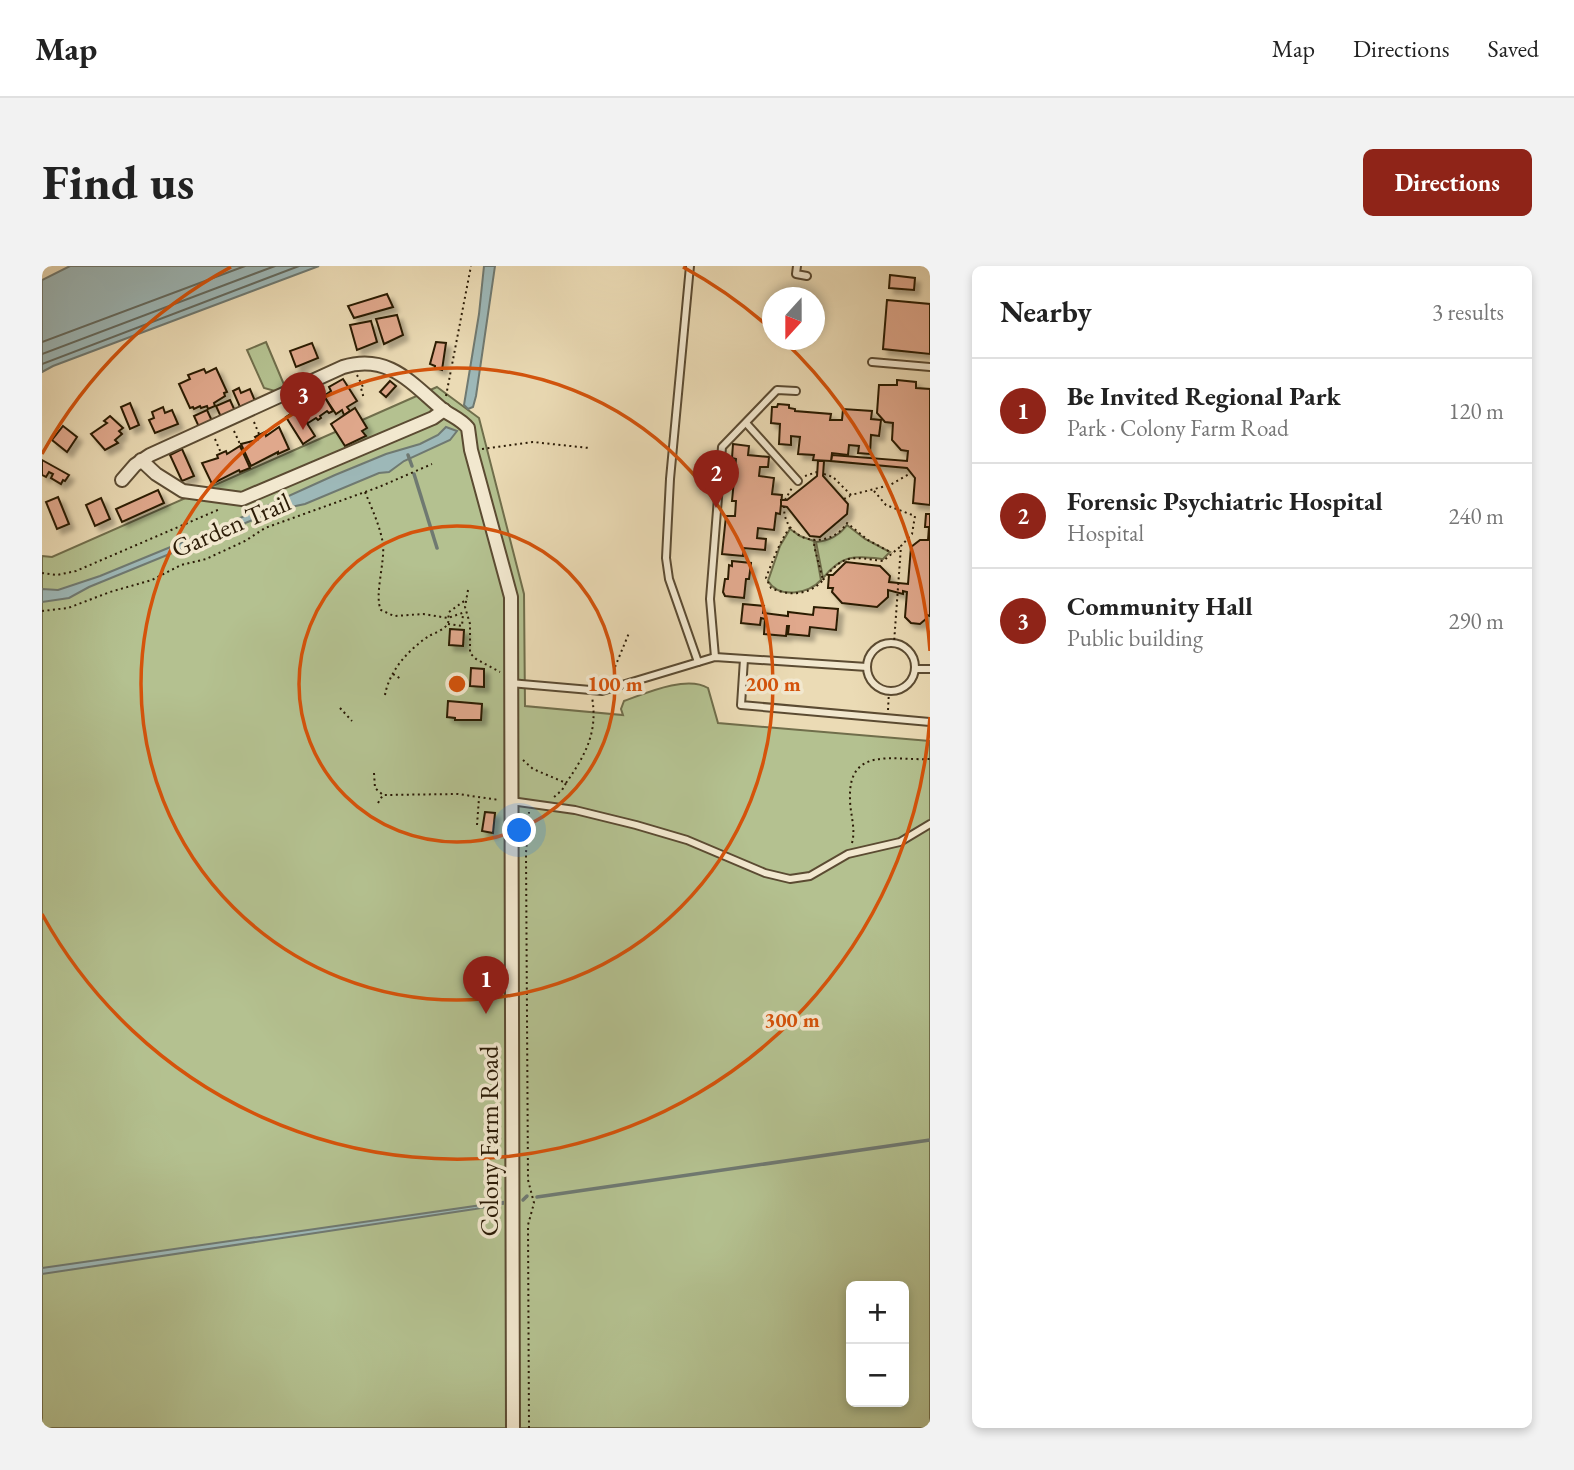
<!DOCTYPE html>
<html lang="en">
<head>
<meta charset="utf-8">
<style>
  body { margin:0; font-family:"EB Garamond",serif; background:#f2f2f2; color:#222 }
  .controls { position:absolute; right:21px; bottom:21px; display:grid; overflow:hidden; border-radius:10px; box-shadow:0 4px 10px #0003 }
  .controls button { width:63px; height:63px; display:grid; place-items:center; padding:0; border:0; border-bottom:2px solid #e0e0e0; background:#fff; color:#222; font:35px sans-serif }
  .compass { position:absolute; left:720px; top:21px; width:63px; height:63px; border-radius:50%; background:#fff; box-shadow:0 4px 10px #0003; rotate:201deg }
  .you { position:absolute; left:478px; top:565px; width:24px; height:24px; margin:-18px; border:5px solid #fff; border-radius:50%; background:#1a73e8; box-shadow:0 0 0 10px #1a73e833 }
  .badge { display:grid; place-items:center; width:46px; height:46px; border-radius:50%; background:#8f2418; color:#fff; font-size:23px; font-weight:700 }
  .pin { position:absolute; translate:-50% -58px; filter:drop-shadow(0 2px 4px #0008) }
  .pin::after { content:''; position:absolute; top:37px; width:24px; height:21px; background:inherit; clip-path:polygon(0 0,100% 0,50% 100%) }
  .list { margin:0; padding:0; list-style:none }
  h2 { display:flex; justify-content:space-between; align-items:center; height:91px; margin:0; padding:0 28px; font-size:30px }
  h2 small { font-size:23px; font-weight:400; color:#767676 }
  .list li { display:grid; grid-template-columns:46px 1fr auto; gap:21px; align-items:center; box-sizing:border-box; height:105px; padding:0 28px; border-top:2px solid #e0e0e0 }
  .list b { display:block; font-size:26px; white-space:nowrap }
  .list p { margin:0; font-size:23px; white-space:nowrap; color:#767676 }
  .list em { font-size:23px; font-style:normal; color:#767676 }
  .map { position:relative; flex:none; width:888px; height:1162px; overflow:hidden; border-radius:10px }
  header { display:flex; align-items:center; gap:42px; box-sizing:border-box; height:98px; padding:0 35px; background:#fff; border-bottom:2px solid #e0e0e0 }
  header strong { font-size:33px }
  nav { display:flex; gap:38px; margin-inline-start:auto; font-size:24px }
  .intro { display:flex; align-items:center; justify-content:space-between; box-sizing:border-box; height:168px; padding:0 42px }
  h1 { margin:0; font-size:49px }
  .button { padding:18px 32px; border-radius:10px; background:#8f2418; color:#fff; font-size:24px; font-weight:700 }
  main { display:flex; gap:42px; padding:0 42px }
  aside { flex:1; background:#fff; border-radius:10px; box-shadow:0 4px 10px #0003 }
  .map>svg:first-child { display:block }
  .green { fill:#b4c190; stroke:#706e4b; stroke-width:2; fill-rule:evenodd }
  .water { fill:#9db8b8; stroke:#6f7971; stroke-width:2 }
  .lines { fill:none; stroke-linecap:round; stroke-linejoin:round }
  .shore { stroke:#646a5f; stroke-width:2 }
  .stream { stroke:#6f7971; stroke-width:3.5 }
  .building { fill:#e0a88c; stroke:#2b1b06; stroke-width:2; filter:url(#shadow) }
  .lane-casing { stroke:#5b4b32; stroke-width:10 }
  .street-casing { stroke:#5b4b32; stroke-width:16 }
  .path { stroke:#2b1b06; stroke-width:2; stroke-dasharray:2 3.5; stroke-linecap:butt }
  .lane { stroke:#f2e8cf; stroke-width:6 }
  .street { stroke:#f2e8cf; stroke-width:12 }
  .ring { fill:none; stroke:#d5530b; stroke-width:3.5 }
  .labels { text-anchor:middle; dominant-baseline:central; stroke-width:7; stroke-linejoin:round; paint-order:stroke }
  .street-label { font-size:26px; fill:#2b1b06; stroke:#f2e8cf }
  .centre { fill:#d5530b; stroke:#f2e8cf; stroke-width:3.5 }
  .ring-label { font-size:21px; text-anchor:middle; font-weight:bold; fill:#d5530b; stroke:#f2e8cf; stroke-width:7; stroke-linejoin:round; paint-order:stroke }
</style>
</head>
<body>
<header>
<strong>Map</strong>
<nav><a>Map</a><a>Directions</a><a>Saved</a></nav>
</header>
<div class="intro"><h1>Find us</h1><a class="button">Directions</a></div>
<main>
<div class="map">
<svg width="888" height="1162" viewBox="0 0 888 1162">
  <defs>
    <filter id="shadow"><feDropShadow dx="5" dy="5" stdDeviation="2" flood-color="#0004"/></filter>
  </defs>
  <rect width="100%" height="100%" fill="#ebdbb5"/>
  <filter id="stains"><feTurbulence type="fractalNoise" baseFrequency=".00286" numOctaves="4"/><feColorMatrix values="0 0 0 0 .2 0 0 0 0 .09 0 0 0 0 .02 0 0 0 .5 -.17"/></filter>
  <radialGradient id="worn" r=".72"><stop offset=".6" stop-color="#630" stop-opacity="0"/><stop offset="1" stop-color="#630" stop-opacity=".3"/></radialGradient>
  <g class="green">
    <polygon points="224,76 243,121 233,125 222,122 205,84"/>
    <path d="M395,121L437,152L482,328L483,440L581,449L579,443L582,435C604,427 645,409 666,422L676,457L888,475V1162H0V290L10,291ZM809,1020H862V1136H809Z"/>
    <path d="M805,259L823,273L848,286L841,293C812,290 801,288 781,312L774,276C787,275 797,270 805,259Z"/>
    <path d="M748,263L758,270L772,275L779,314C767,328 737,333 726,315L738,280Z"/>
  </g>
  <g class="water">
    <polygon points="28,0 277,0 11,100 0,106 0,14"/>
    <polygon points="442,0 453,0 434,130 431,141 426,143 422,139 437,48"/>
    <polygon points="404,161 415,165 408,174 362,195 347,206 337,207 263,238 235,244 47,321 27,332 0,336 0,323 16,324 58,310 187,257 293,209 344,188 378,178 396,169"/>
    <polygon points="461,936 461,938 433,943 0,1008 0,1002"/>
  </g>
  <g class="lines">
    <g class="shore">
      <polyline points="0,76 203,0"/>
      <polyline points="0,88 233,0"/>
      <polyline points="0,98 257,0"/>
    </g>
    <g class="stream">
      <polyline points="366,189 370,200"/>
      <polyline points="372,208 395,282"/>
      <polyline points="495,931 888,874"/>
      <polyline points="481,934 485,930"/>
    </g>
  </g>
  <g class="building">
    <polygon points="848,9 873,12 872,24 847,22"/>
    <polygon points="345,28 351,41 312,52 306,40"/>
    <polygon points="845,34 888,38 888,88 841,83"/>
    <polygon points="355,49 361,69 342,78 334,53"/>
    <polygon points="329,55 335,76 315,84 308,59"/>
    <polygon points="394,76 404,77 400,104 393,102 393,100 388,98"/>
    <polygon points="270,77 276,92 254,101 248,85"/>
    <polygon points="174,102 185,126 182,127 183,130 172,137 173,140 166,143 165,140 159,142 158,140 152,143 151,141 148,142 137,118 148,113 146,109 162,103 164,107"/>
    <polygon points="301,113 315,135 305,141 308,145 302,149 300,144 294,148 282,130 289,125 287,121"/>
    <polygon points="855,114 874,116 874,122 888,123 888,239 871,237 873,212 865,202 789,195 790,189 865,195 866,185 859,184 850,174 851,157 843,156 835,147 837,119 855,119"/>
    <polygon points="348,115 354,120 344,131 338,126"/>
    <polygon points="197,122 199,127 208,123 213,135 198,141 191,125"/>
    <polygon points="279,125 291,145 287,147 285,145 278,150 279,152 276,154 274,152 266,157 255,140 258,138 255,134 265,128 268,132"/>
    <polygon points="188,134 193,145 179,151 174,140"/>
    <polygon points="88,137 97,159 88,163 79,141"/>
    <polygon points="736,138 747,139 747,142 753,143 753,145 789,148 788,154 800,154 801,143 830,145 829,153 839,154 837,170 829,169 828,188 816,187 817,180 807,179 806,189 790,187 789,195 771,194 772,189 756,188 758,171 749,170 749,179 737,178 738,158 729,157 730,141 735,141"/>
    <polygon points="121,141 123,147 130,144 136,158 113,167 107,154 112,152 110,146"/>
    <polygon points="313,142 325,162 320,165 324,170 303,180 289,158"/>
    <polygon points="256,143 273,170 261,178 244,151"/>
    <polygon points="165,144 170,155 157,161 152,150"/>
    <polygon points="68,150 81,162 77,165 80,168 73,174 76,177 63,184 49,168 65,157 62,155"/>
    <polygon points="21,160 35,171 25,186 10,174"/>
    <polygon points="237,161 247,183 236,188 236,186 209,200 199,178 215,174 213,171 223,166 224,170"/>
    <polygon points="691,178 707,180 706,189 727,191 726,201 718,201 717,210 732,212 730,228 740,229 738,248 734,247 732,264 716,262 715,272 724,273 723,284 702,282 701,290 680,288 684,250 693,250 694,235 690,235 694,193 690,192"/>
    <polygon points="198,180 208,202 198,206 197,204 170,218 160,197 176,192 175,189 184,185 185,188"/>
    <polygon points="140,183 152,210 140,215 128,189"/>
    <polygon points="0,194 27,209 23,215 21,214 19,218 9,212 11,208 7,206 4,211 0,209"/>
    <polygon points="776,195 782,195 781,210 806,238 805,248 778,271 768,270 745,241 739,240 739,234 745,234 775,210"/>
    <polygon points="116,224 122,237 80,256 74,243"/>
    <polygon points="16,231 27,258 15,263 4,236"/>
    <polygon points="59,232 68,253 53,260 44,239"/>
    <polygon points="884,248 888,248 888,350 885,349 885,352 878,358 869,357 863,351 865,326 861,325 861,328 846,324 846,331 835,341 800,337 790,326 791,322 786,322 787,309 791,309 804,296 838,300 848,310 847,316 866,318 869,281 878,274 886,274 887,261 883,261"/>
    <polygon points="690,295 709,297 707,313 704,313 702,332 683,330 681,326 683,313 686,313 687,299 690,300"/>
    <polygon points="701,338 722,340 721,347 746,350 746,346 771,349 772,341 796,343 794,364 768,361 767,370 746,368 747,360 745,360 744,370 722,368 723,353 719,352 718,359 699,357"/>
    <polygon points="408,363 422,364 421,380 407,379"/>
    <polygon points="429,402 442,403 442,421 428,420"/>
    <polygon points="406,435 440,438 439,454 413,454 413,452 405,451"/>
    <polygon points="443,546 453,547 451,567 440,565"/>
  </g>
  <g class="lines">
    <defs>
      <g id="lane">
        <polyline points="648,0 628,213 624,292 627,313 656,396"/>
        <polyline points="755,0 754,8 765,10"/>
        <polyline points="830,96 888,101"/>
        <polyline points="704,157 756,215"/>
        <circle cx="849" cy="401" r="24"/>
        <polyline points="673,391 668,333 680,181 735,124 754,125"/>
        <polyline points="702,393 699,439 888,456"/>
        <polyline points="874,403 888,403"/>
        <polyline points="468,417 560,425 673,391 825,401"/>
        <polyline points="469,535 533,544 594,559 645,574 723,607 748,613 768,610 806,588 858,576 888,558"/>
      </g>
      <g id="street">
        <polyline points="99,194 114,208 141,225 200,233 391,152 402,144"/>
        <path d="M80,214L93,199L108,189L301,101C346,87 369,117 400,143C409,150 419,153 426,162L429,184L469,331L471,1162"/>
      </g>
    </defs>
    <use href="#lane" class="lane-casing"/>
    <use href="#street" class="street-casing"/>
    <g class="path">
      <polyline points="315,109 321,121 319,122 322,133"/>
      <polyline points="404,130 429,0"/>
      <polyline points="212,156 217,168"/>
      <polyline points="192,165 198,178"/>
      <polyline points="173,173 179,187"/>
      <polyline points="440,183 491,176 547,182"/>
      <polyline points="782,208 791,211 809,229 848,219 869,207"/>
      <polyline points="763,210 775,206"/>
      <polyline points="832,225 844,239 873,250 870,268 859,280 852,377"/>
      <path d="M323,226C330,243 338,260 341,278C343,297 332,330 339,344L352,350L381,348L406,352L423,346"/>
      <polyline points="802,233 808,230"/>
      <polyline points="743,234 751,220"/>
      <path d="M742,240C741,276 786,286 805,257L826,274L850,287"/>
      <path d="M748,261C737,277 731,294 724,312L729,322C746,330 767,330 781,314L772,280L773,274"/>
      <polyline points="0,307 15,309 34,305 178,243"/>
      <path d="M781,314C802,287 810,291 841,295L859,280"/>
      <polyline points="426,324 423,341 428,358 428,387 434,393 458,406"/>
      <polyline points="0,345 26,342 68,326 110,314 139,299 164,293 203,275 223,262 337,221 390,198"/>
      <polyline points="406,358 420,360 421,348"/>
      <polyline points="351,408 359,413"/>
      <polyline points="573,412 573,401 587,367"/>
      <path d="M343,429C347,405 367,383 387,370C392,367 403,364 406,357C407,354 406,350 407,346L425,333"/>
      <polyline points="298,442 310,455"/>
      <polyline points="846,444 847,425"/>
      <polyline points="481,494 491,503 524,517 520,524 510,533"/>
      <polyline points="332,507 333,522 341,529 416,528 457,534"/>
      <path d="M524,517C544,488 556,466 550,431"/>
      <polyline points="336,537 341,529"/>
      <polyline points="435,559 437,532"/>
      <path d="M810,577C814,562 808,548 808,533C806,479 853,495 888,493"/>
      <polyline points="487,1162 486,959 492,937 486,914 484,587 487,546"/>
    </g>
    <use href="#lane" class="lane"/>
    <use href="#street" class="street"/>
  </g>
  <g class="ring">
    <circle cx="415" cy="418" r="158"/>
    <circle cx="415" cy="418" r="316"/>
    <path d="M888 451A474 474 0 0 1 0 648M0 188A474 474 0 0 1 189 1M641 1A474 474 0 0 1 729 63M741 74A474 474 0 0 1 888 385"/>
  </g>
  <g class="labels">
    <g class="street-label">
      <text transform="translate(189 259) rotate(-23)">Garden Trail</text>
      <text transform="translate(447 875) rotate(-90)">Colony Farm Road</text>
    </g>
  </g>
  <circle cx="415" cy="418" r="10" class="centre"/>
  <g class="ring-label">
    <text x="573" y="425">100 m</text>
    <text x="731" y="425">200 m</text>
    <text x="750" y="761">300 m</text>
  </g>
  <rect width="100%" height="100%" filter="url(#stains)"/>
  <rect width="100%" height="100%" fill="url(#worn)"/>
</svg>
<div class="controls">
<button>+</button>
<button>−</button>
</div>
<svg class="compass" viewBox="-18 -18 36 36"><path d="M0-13l5 13h-10z" fill="#e53935"/><path d="M0 13l5-13h-10z" fill="#767676"/></svg>
<div class="you"></div>
<div class="pin badge" style="left:444px;top:748px">1</div>
<div class="pin badge" style="left:674px;top:242px">2</div>
<div class="pin badge" style="left:261px;top:164px">3</div>
</div>
<aside>
<h2>Nearby<small>3 results</small></h2>
<ul class="list">
<li><span class="badge">1</span><div><b>Be Invited Regional Park</b><p>Park · Colony Farm Road</p></div><em>120 m</em></li>
<li><span class="badge">2</span><div><b>Forensic Psychiatric Hospital</b><p>Hospital</p></div><em>240 m</em></li>
<li><span class="badge">3</span><div><b>Community Hall</b><p>Public building</p></div><em>290 m</em></li>
</ul>
</aside>
</main>
</body>
</html>
